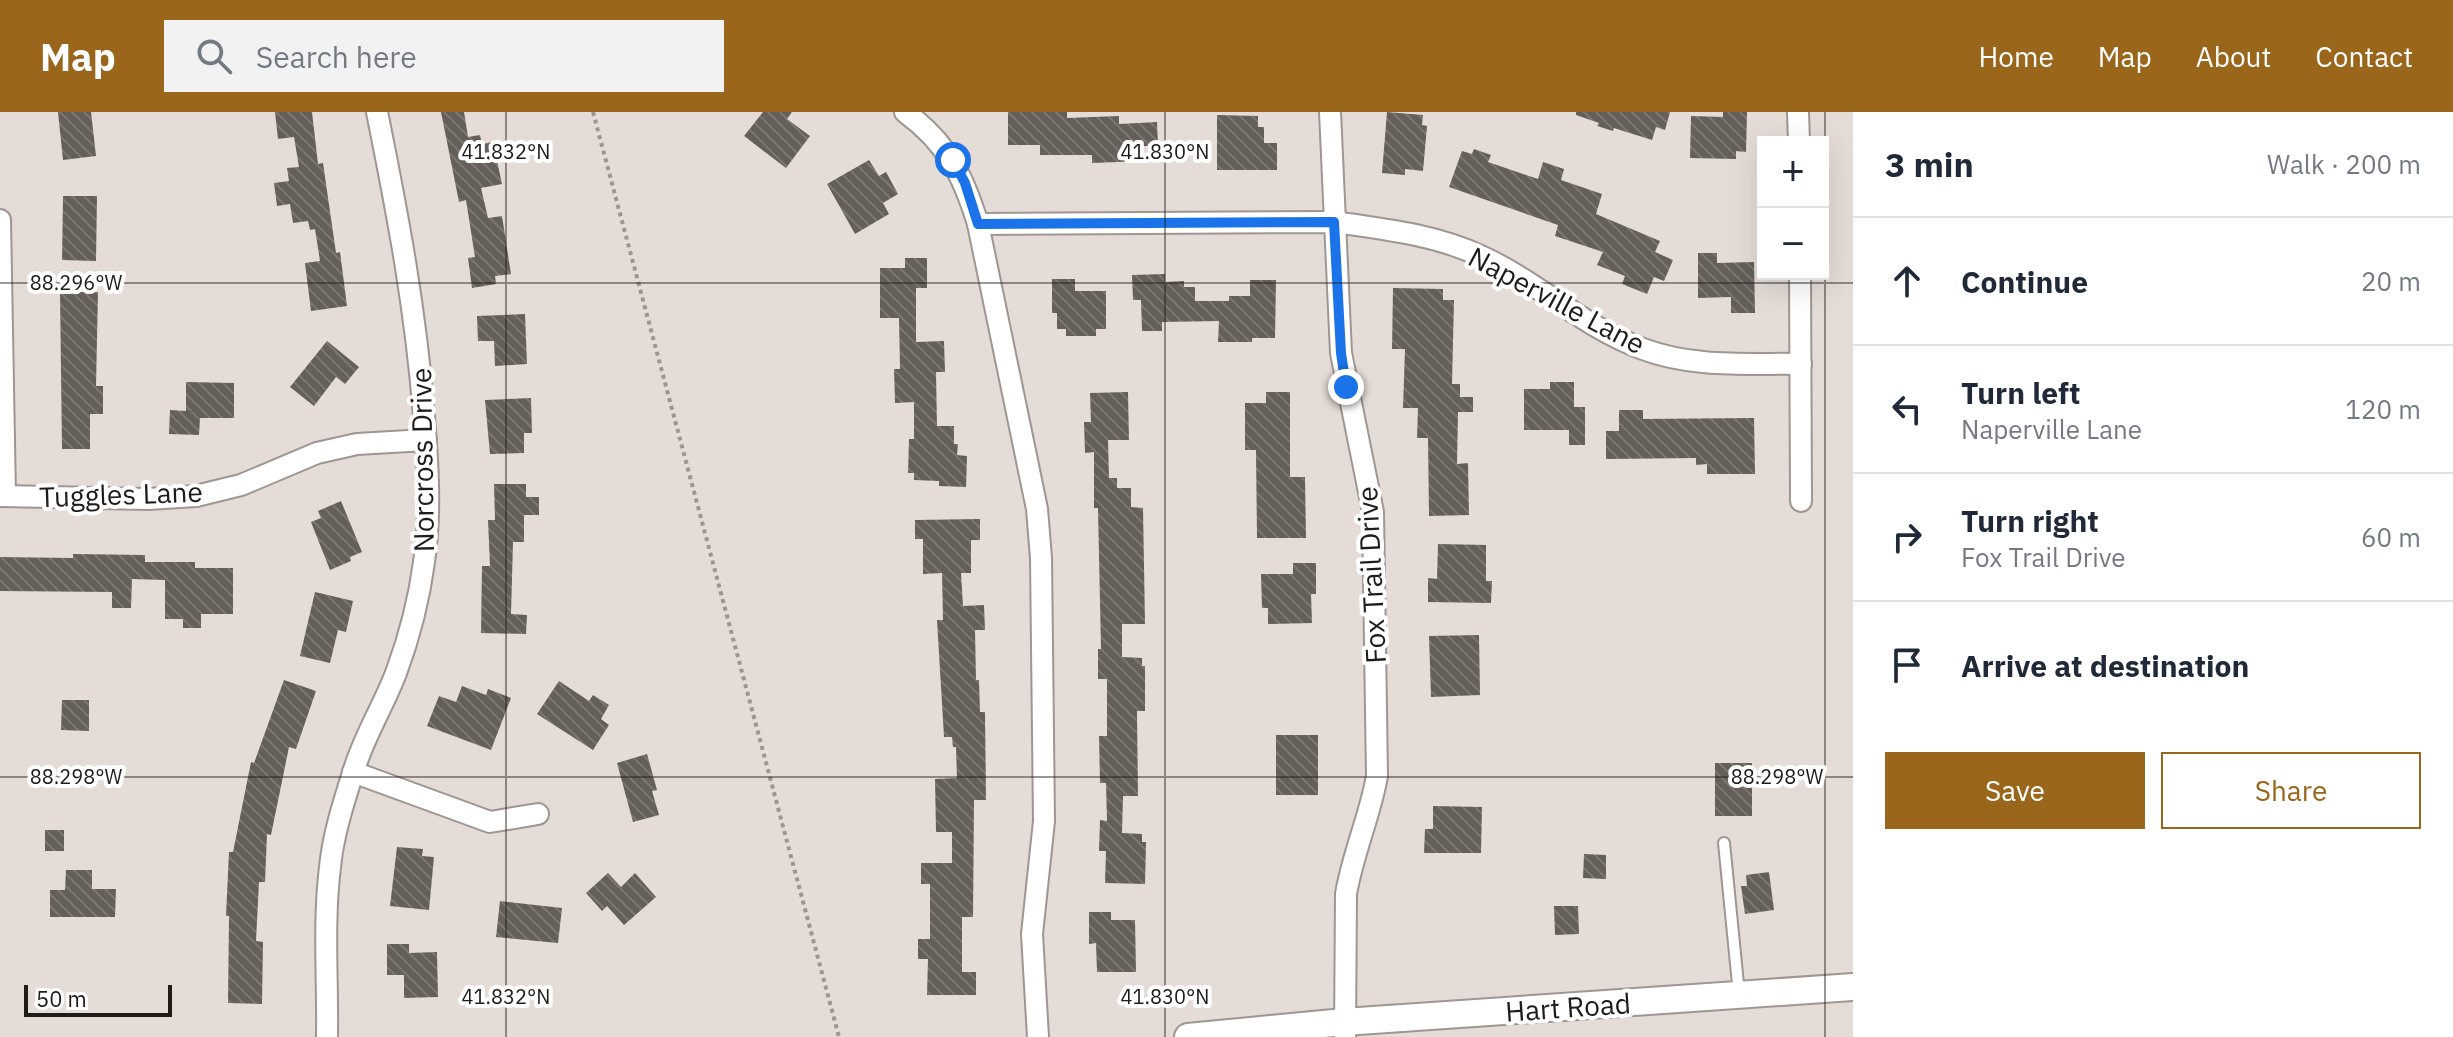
<!DOCTYPE html>
<html lang="en">
<head>
<meta charset="utf-8">
<style>
  body { margin:0; font-family:"IBM Plex Sans",sans-serif; background:#f2f2f3; color:#1f2937 }
  .controls { position:absolute; right:24px; top:24px; display:grid; overflow:hidden; border-radius:0px; box-shadow:0 8px 32px #0002 }
  .controls button { width:72px; height:72px; display:grid; place-items:center; padding:0; border:0; border-bottom:2px solid #e0e1e3; background:#fff; color:#1f2937; font:40px sans-serif }
  .scale { position:absolute; left:24px; bottom:20px; width:148px; box-sizing:border-box; padding-left:8px; border:4px solid #1e1b19; border-top:0; font-size:22px; line-height:28px; white-space:nowrap; color:#1e1b19; -webkit-text-stroke:6px #fff; paint-order:stroke }
  .stop { position:absolute; width:24px; height:24px; margin:-18px; border:6px solid #1a73e8; border-radius:50%; background:#fff }
  .stop.end { background:#1a73e8; border-color:#fff; box-shadow:0 2px 8px #0008 }
  .list { margin:0; padding:0; list-style:none }
  h2 { display:flex; justify-content:space-between; align-items:center; height:104px; margin:0; padding:0 32px; font-size:34px }
  h2 small { font-size:26px; font-weight:400; color:#747a83 }
  .list li { display:grid; grid-template-columns:52px 1fr auto; gap:24px; align-items:center; box-sizing:border-box; height:128px; padding:0 32px; border-top:2px solid #e0e1e3 }
  .list b { display:block; font-size:30px; white-space:nowrap }
  .list p { margin:0; font-size:26px; white-space:nowrap; color:#747a83 }
  .list em { font-size:26px; font-style:normal; color:#747a83 }
  .actions { display:flex; gap:16px; padding:24px 32px }
  .actions a { flex:1; padding:18px 0; border:2px solid #9a661c; border-radius:0px; text-align:center; font-size:28px; color:#9a661c }
  .actions .main { background:#9a661c; color:#fff }
  .icon { flex:none; width:44px; height:44px; fill:none; stroke:currentColor; stroke-width:2; stroke-linecap:round; stroke-linejoin:round }
  .map { position:relative; flex:none; width:1853px; height:925px; overflow:hidden }
  header { display:flex; align-items:center; gap:48px; box-sizing:border-box; height:112px; padding:0 40px; background:#9a661c; color:#fff }
  header strong { font-size:38px }
  nav { display:flex; gap:44px; margin-inline-start:auto; font-size:28px }
  .search { width:560px; height:72px; background:#f2f2f3; display:flex; align-items:center; gap:20px; box-sizing:border-box; padding:0 28px; border-radius:0px; color:#747a83; font-size:30px }
  main { display:flex }
  aside { flex:1; background:#fff }
  .map>svg:first-child { display:block }
  .building { fill:url(#building-back-hatch) }
  .lines { fill:none; stroke-linecap:round; stroke-linejoin:round }
  .service-casing { stroke:#9e9691; stroke-width:14 }
  .minor-casing { stroke:#9e9691; stroke-width:24 }
  .tertiary-casing { stroke:#9e9691; stroke-width:30 }
  .path { stroke:#9c9591; stroke-width:4; stroke-dasharray:4 4; stroke-linecap:butt }
  .service { stroke:#fff; stroke-width:10 }
  .minor { stroke:#fff; stroke-width:20 }
  .tertiary { stroke:#fff; stroke-width:26 }
  .route { stroke:#1a73e8; stroke-width:10 }
  .ticks { fill:none; stroke:#1e1b19; stroke-width:2; stroke-opacity:0.45 }
  .labels { text-anchor:middle; dominant-baseline:central; stroke-width:8; stroke-linejoin:round; paint-order:stroke }
  .street-label { font-size:28px; fill:#1e1b19; stroke:#fff }
  .ticks-label { font-size:20px; text-anchor:middle; fill:#1e1b19; stroke:#fff; stroke-width:8; stroke-linejoin:round; paint-order:stroke }
</style>
</head>
<body>
<header>
<strong>Map</strong>
<div class="search"><svg class="icon" aria-label="search" viewBox="0 0 24 24"><circle cx="10" cy="10" r="6"/><path d="M15 15l6 6"/></svg>Search here</div>
<nav><a>Home</a><a>Map</a><a>About</a><a>Contact</a></nav>
</header>
<main>
<div class="map">
<svg width="1853" height="925" viewBox="0 0 1853 925">
  <defs>
    <pattern id="building-back-hatch" width="6" height="6" patternUnits="userSpaceOnUse" patternTransform="scale(2)"><rect width="6" height="6" fill="#655f59"/><path d="M-1 5l2 2M0 0l6 6M5-1l2 2" fill="none" stroke="#7b7671"/></pattern>
  </defs>
  <rect width="100%" height="100%" fill="#e5dcd7"/>
  <g class="building">
    <polygon points="58,0 91,0 96,44 63,48"/>
    <polygon points="275,0 312,0 318,52 323,51 336,141 340,140 347,194 311,199 305,151 320,149 315,117 310,118 308,109 293,111 290,92 277,94 274,71 289,69 287,56 299,55 294,25 278,27"/>
    <polygon points="441,0 464,0 468,25 480,23 482,32 493,30 502,72 481,76 488,106 502,104 511,162 495,164 496,172 472,176 468,146 475,145 466,88 459,90"/>
    <polygon points="763,0 792,0 787,7 810,24 786,56 744,24"/>
    <polygon points="1008,0 1067,0 1067,6 1119,4 1119,12 1157,10 1158,34 1143,34 1143,49 1092,51 1092,43 1040,43 1040,33 1008,33"/>
    <polygon points="1387,0 1423,3 1422,13 1427,14 1423,59 1405,57 1405,63 1382,61"/>
    <polygon points="1576,0 1670,0 1665,18 1656,15 1652,28 1614,16 1613,19 1597,14 1599,11 1576,3"/>
    <polygon points="1723,0 1747,0 1746,40 1736,39 1736,47 1690,46 1691,4 1723,5"/>
    <polygon points="1217,3 1258,4 1258,15 1264,15 1264,31 1277,31 1277,58 1217,58"/>
    <polygon points="1474,37 1491,43 1488,50 1538,67 1543,50 1564,57 1561,68 1602,82 1596,102 1660,129 1655,140 1673,148 1664,169 1654,165 1647,182 1622,172 1625,164 1597,153 1603,140 1555,124 1558,113 1449,75 1462,39 1472,42"/>
    <polygon points="869,48 879,64 886,60 898,82 883,91 889,102 855,122 827,72"/>
    <polygon points="63,84 97,84 96,149 62,148"/>
    <polygon points="1698,141 1717,141 1717,151 1754,150 1755,201 1731,201 1731,185 1698,186"/>
    <polygon points="905,146 927,146 927,176 916,176 916,230 944,229 945,260 936,260 937,314 954,314 954,332 958,332 957,343 967,344 966,375 939,374 939,369 914,368 914,361 908,361 909,327 914,327 914,290 895,291 894,257 900,257 899,206 880,206 880,156 905,156"/>
    <polygon points="1165,162 1165,170 1184,169 1184,175 1195,175 1195,189 1229,189 1229,184 1250,184 1250,168 1276,168 1275,226 1252,226 1252,230 1218,230 1219,209 1162,210 1162,219 1142,219 1141,188 1133,188 1132,163"/>
    <polygon points="1052,167 1075,167 1075,179 1106,179 1106,217 1096,217 1096,224 1066,224 1066,217 1057,217 1057,201 1052,201"/>
    <polygon points="1393,176 1443,177 1443,188 1454,188 1452,272 1460,272 1460,285 1473,285 1473,300 1458,300 1457,352 1468,351 1469,403 1429,404 1428,326 1417,326 1418,296 1403,296 1405,237 1392,237"/>
    <polygon points="60,180 98,180 96,274 103,274 103,302 90,302 90,337 62,337"/>
    <polygon points="525,202 527,252 495,254 494,229 478,229 477,204"/>
    <polygon points="327,229 359,255 345,272 336,265 314,294 290,275"/>
    <polygon points="186,270 234,271 234,306 200,306 199,323 169,322 170,298 186,299"/>
    <polygon points="1550,270 1574,270 1574,295 1585,295 1585,333 1569,333 1569,318 1524,318 1524,277 1550,277"/>
    <polygon points="1128,280 1129,328 1108,328 1109,366 1117,366 1117,376 1131,376 1131,395 1143,396 1145,512 1122,512 1122,545 1142,546 1142,554 1145,554 1145,599 1137,599 1138,684 1123,684 1122,721 1142,722 1142,730 1146,730 1145,772 1105,771 1106,739 1099,739 1100,708 1107,709 1106,671 1100,671 1099,624 1107,624 1107,567 1098,567 1098,537 1101,537 1098,396 1094,396 1094,340 1085,341 1084,310 1091,310 1090,281"/>
    <polygon points="1266,280 1290,280 1290,365 1305,365 1306,426 1257,426 1256,338 1245,338 1245,291 1266,291"/>
    <polygon points="531,286 532,321 524,321 524,341 490,342 485,288"/>
    <polygon points="1619,298 1643,298 1643,307 1754,306 1755,362 1707,362 1707,352 1696,353 1696,346 1606,347 1606,319 1619,319"/>
    <polygon points="494,372 526,372 526,385 539,385 539,403 524,403 524,430 513,430 511,502 527,503 526,522 481,521 482,454 490,454 488,408 495,408"/>
    <polygon points="341,389 362,440 350,445 351,449 330,458 311,410 321,406 318,399"/>
    <polygon points="980,407 980,428 971,428 971,461 961,461 963,494 984,493 985,518 975,518 976,568 979,568 980,600 985,600 986,688 974,688 973,805 962,805 962,860 976,860 976,883 927,883 928,847 918,847 918,827 930,827 930,772 921,772 921,751 952,751 952,720 936,720 935,667 957,666 956,635 953,635 952,625 944,625 937,508 943,508 942,461 923,462 923,427 915,427 915,408"/>
    <polygon points="1438,432 1486,433 1486,469 1492,469 1491,491 1428,490 1428,466 1437,467"/>
    <polygon points="73,442 145,443 145,450 195,450 195,456 233,456 233,502 201,502 201,516 183,516 183,507 165,507 165,468 132,467 131,496 112,496 112,480 0,479 0,445 73,446"/>
    <polygon points="1293,451 1316,451 1316,482 1311,482 1312,511 1268,512 1268,496 1262,496 1261,462 1293,462"/>
    <polygon points="315,480 353,489 346,520 338,518 330,551 300,544"/>
    <polygon points="1479,523 1480,583 1431,585 1429,524"/>
    <polygon points="284,568 316,579 296,637 289,635 271,723 267,722 265,770 259,770 256,829 263,830 262,892 228,891 229,804 226,804 229,740 233,740 251,650 254,651"/>
    <polygon points="559,569 589,589 593,583 609,593 601,607 609,613 593,638 537,602"/>
    <polygon points="462,574 486,583 488,577 511,586 491,638 427,614 439,584 456,590"/>
    <polygon points="62,588 89,588 89,619 61,618"/>
    <rect x="1276" y="623" width="42" height="60"/>
    <polygon points="647,642 657,678 652,679 659,703 633,710 617,651"/>
    <rect x="1715" y="651" width="37" height="53"/>
    <polygon points="1433,694 1482,695 1481,741 1424,741 1425,717 1433,717"/>
    <rect x="45" y="718" width="19" height="21"/>
    <polygon points="397,735 423,737 422,744 434,745 429,798 390,794"/>
    <polygon points="1584,742 1606,743 1606,767 1583,766"/>
    <polygon points="66,758 92,758 92,777 116,777 115,805 50,805 50,778 65,778"/>
    <polygon points="1769,760 1774,798 1745,802 1741,774 1747,774 1746,763"/>
    <polygon points="608,761 621,775 635,761 656,785 624,813 607,794 602,799 586,781"/>
    <polygon points="500,789 562,796 558,831 496,825"/>
    <polygon points="1554,794 1578,794 1579,822 1555,823"/>
    <polygon points="1089,800 1111,800 1111,808 1135,808 1136,860 1097,860 1096,831 1089,832"/>
    <polygon points="387,832 409,832 409,841 437,840 438,885 404,886 404,863 387,863"/>
  </g>
  <g class="lines">
    <defs>
      <polyline id="service" points="1724,731 1739,882"/>
      <g id="minor">
        <path d="M905,0C947,31 963,63 978,112L1037,397L1041,446L1044,709L1032,822L1038,925"/>
        <path d="M1330,0L1341,241L1373,400L1377,664C1370,704 1353,741 1346,782L1345,925"/>
        <polyline points="1798,0 1799,30"/>
        <polyline points="0,108 5,384"/>
        <path d="M978,112L1334,110C1384,117 1437,123 1483,145C1539,171 1585,216 1643,237C1693,256 1749,251 1801,252"/>
        <polyline points="1800,162 1801,389"/>
        <polyline points="0,384 148,387 196,384 241,373 317,341 357,332 426,328"/>
        <polyline points="353,660 490,710 538,702"/>
        <path d="M327,925C328,869 323,812 330,755C333,724 343,692 353,661C363,626 383,595 396,561C409,526 419,488 424,450C431,403 428,352 424,305C416,199 398,104 377,0"/>
      </g>
      <polyline id="tertiary" points="1188,925 1344,910 1853,875"/>
    </defs>
    <use href="#service" class="service-casing"/>
    <use href="#minor" class="minor-casing"/>
    <use href="#tertiary" class="tertiary-casing"/>
    <polyline class="path" points="593,0 839,925"/>
    <use href="#service" class="service"/>
    <use href="#minor" class="minor"/>
    <use href="#tertiary" class="tertiary"/>
  </g>
  <g class="lines">
    <polyline class="route" points="953,48 965,71 978,112 1334,110 1341,241 1346,275"/>
  </g>
  <path class="ticks" d="M506,0V925M1165,0V925M1825,0V925M0,171H1853M0,665H1853"/>
  <g class="labels">
    <g class="street-label">
      <text transform="translate(1557 188) rotate(28)">Naperville Lane</text>
      <text transform="translate(422 348) rotate(-91)">Norcross Drive</text>
      <text transform="translate(121 382) rotate(-2)">Tuggles Lane</text>
      <text transform="translate(1371 463) rotate(-93)">Fox Trail Drive</text>
      <text transform="translate(1568 895) rotate(-4)">Hart Road</text>
    </g>
  </g>
  <g class="ticks-label">
    <text x="506" y="47">41.832°N</text>
    <text x="1165" y="47">41.830°N</text>
    <text x="76" y="178">88.296°W</text>
    <text x="1777" y="672">88.298°W</text>
    <text x="76" y="672">88.298°W</text>
    <text x="506" y="892">41.832°N</text>
    <text x="1165" y="892">41.830°N</text>
  </g>
</svg>
<div class="controls">
<button>+</button>
<button>−</button>
</div>
<div class="scale">50 m</div>
<div class="stop" style="left:953px;top:48px"></div>
<div class="stop end" style="left:1346px;top:275px"></div>
</div>
<aside>
<h2>3 min<small>Walk · 200 m</small></h2>
<ul class="list">
<li><svg class="icon" aria-label="ahead" viewBox="0 0 24 24"><path d="M12 20V5M6 11l6-6 6 6"/></svg><div><b>Continue</b></div><em>20 m</em></li>
<li><svg class="icon" aria-label="left" viewBox="0 0 24 24"><path d="M17 20v-9H6M10 6l-5 5 5 5"/></svg><div><b>Turn left</b><p>Naperville Lane</p></div><em>120 m</em></li>
<li><svg class="icon" aria-label="right" viewBox="0 0 24 24"><path d="M7 20v-9h11M14 6l5 5-5 5"/></svg><div><b>Turn right</b><p>Fox Trail Drive</p></div><em>60 m</em></li>
<li><svg class="icon" aria-label="arrive" viewBox="0 0 24 24"><path d="M6 21V4h12l-3 4 3 4H6"/></svg><div><b>Arrive at destination</b></div></li>
</ul>
<div class="actions"><a class="main">Save</a><a>Share</a></div>
</aside>
</main>
</body>
</html>
